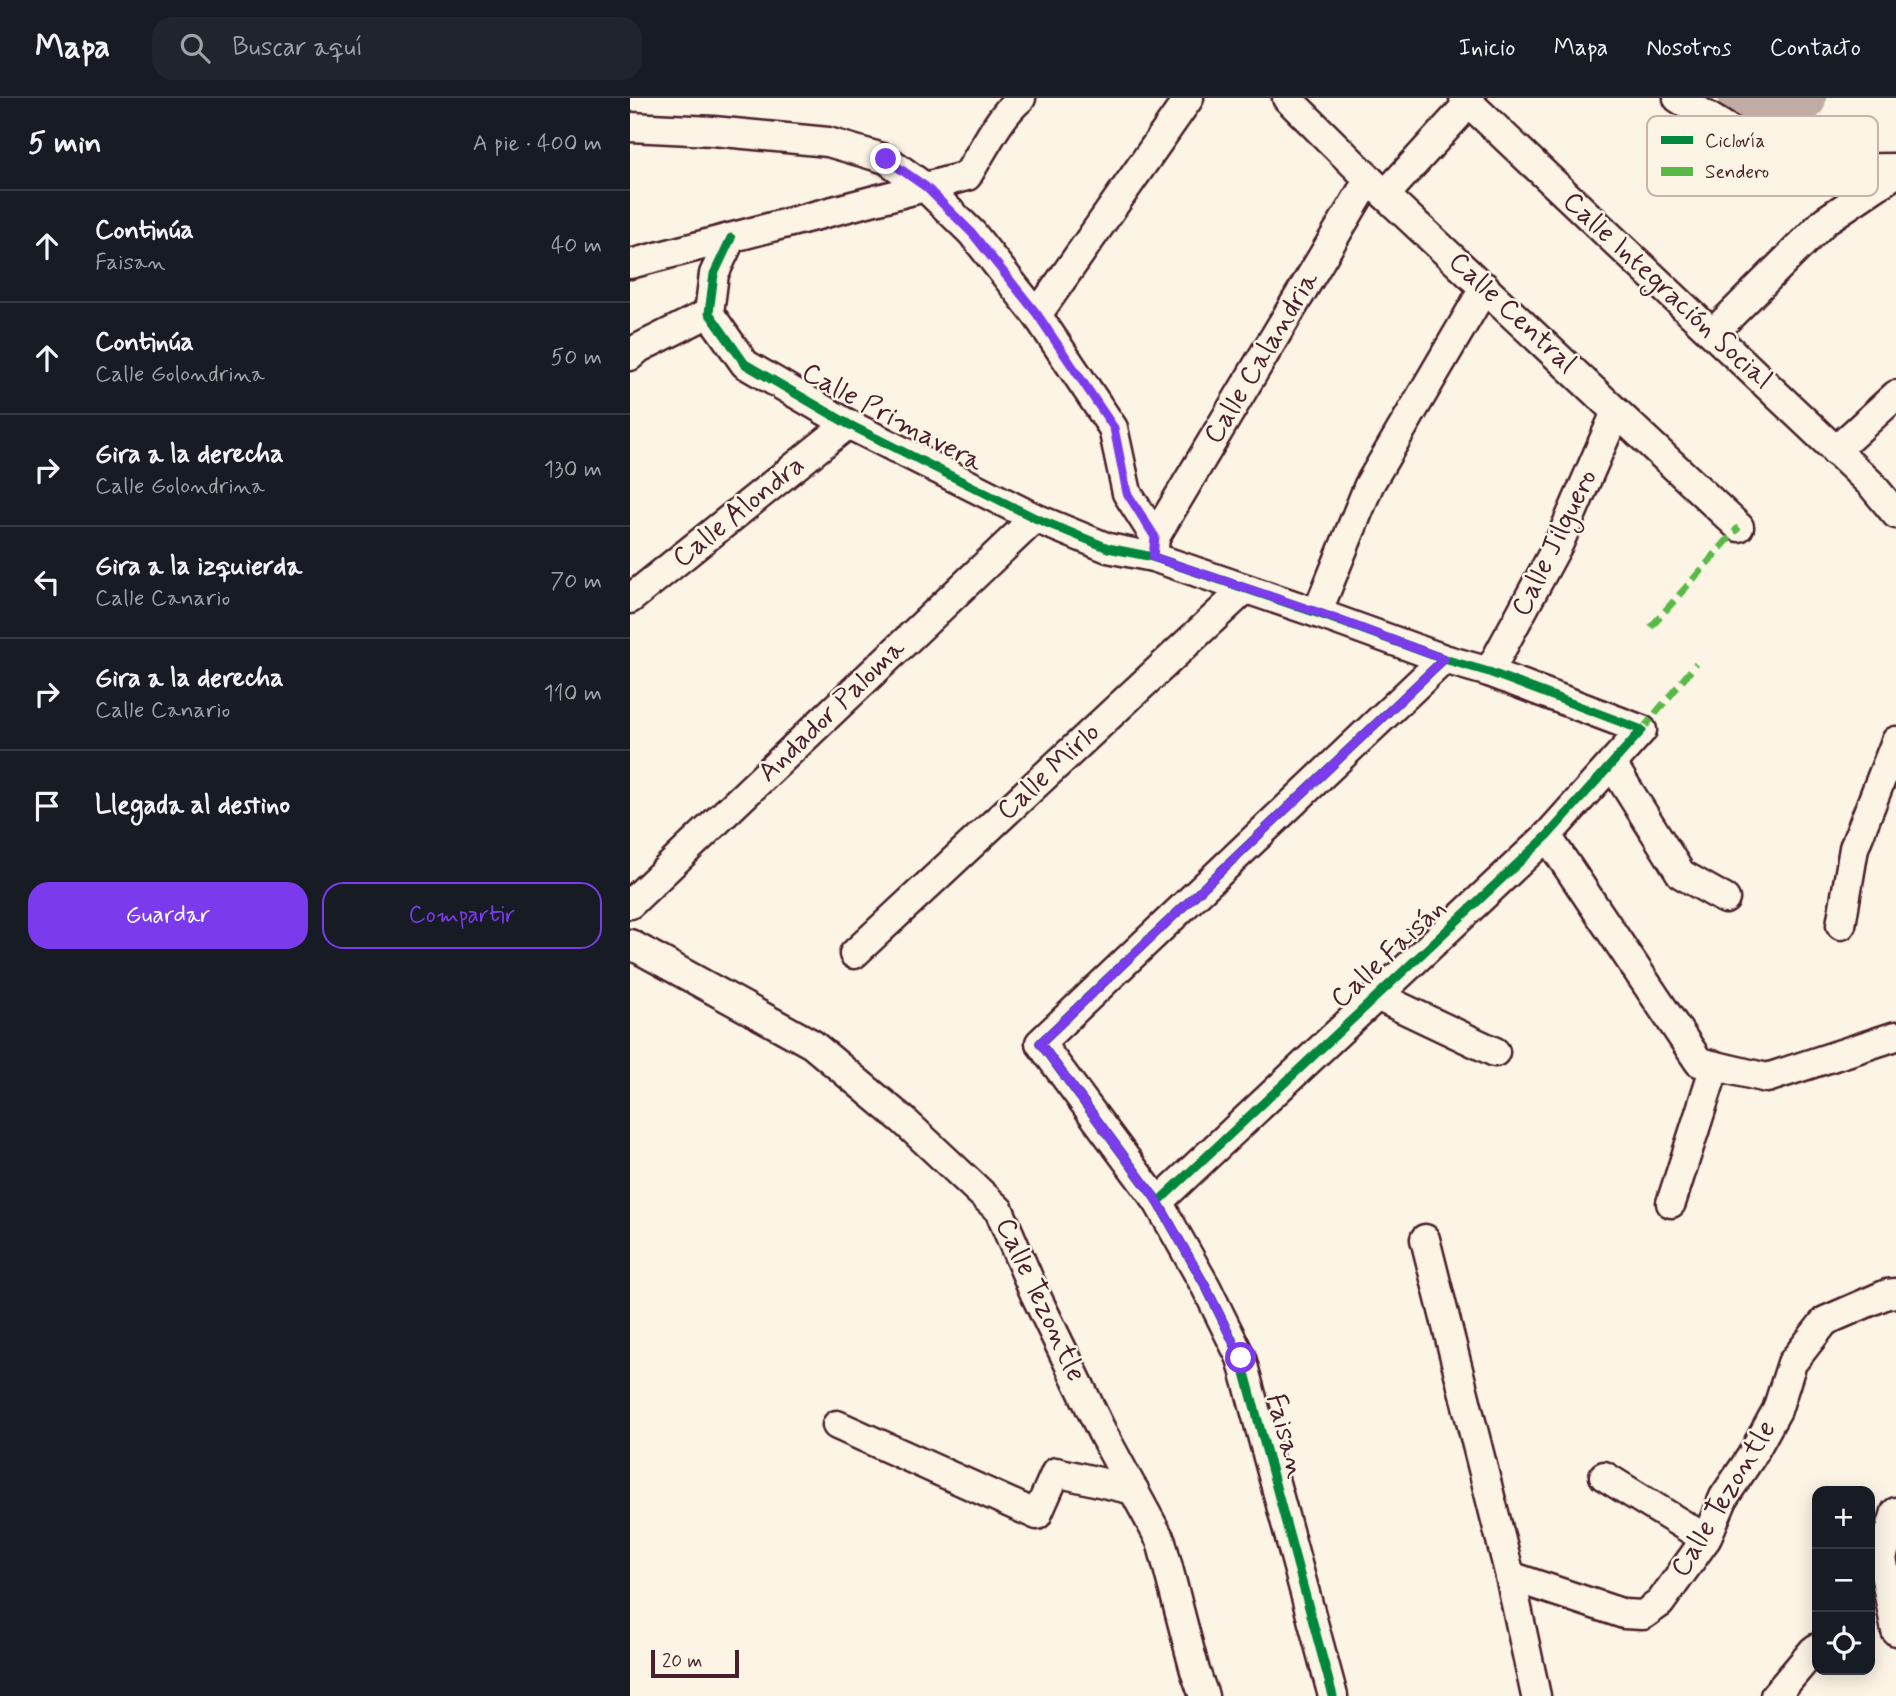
<!DOCTYPE html>
<html lang="es">
<head>
<meta charset="utf-8">
<style>
  body { margin:0; font-family:Mynerve,sans-serif; background:#20242c; color:#f1f3f6 }
  .controls { position:absolute; right:21px; bottom:21px; display:grid; overflow:hidden; border-radius:14px; box-shadow:0 4px 18px #0003 }
  .controls button { width:63px; height:63px; display:grid; place-items:center; padding:0; border:0; border-bottom:2px solid #363941; background:#171b24; color:#f1f3f6; font:35px sans-serif }
  .scale { position:absolute; left:21px; bottom:18px; width:88px; box-sizing:border-box; padding-left:7px; border:4px solid #4a1f2b; border-top:0; font-size:19px; line-height:24px; white-space:nowrap; color:#4a1f2b; -webkit-text-stroke:5px #fcf5e5; paint-order:stroke }
  .stop { position:absolute; width:21px; height:21px; margin:-16px; border:5px solid #7c3aed; border-radius:50%; background:#fff }
  .stop.end { background:#7c3aed; border-color:#fff; box-shadow:0 2px 7px #0008 }
  .list { margin:0; padding:0; list-style:none }
  h2 { display:flex; justify-content:space-between; align-items:center; height:91px; margin:0; padding:0 28px; font-size:30px }
  h2 small { font-size:23px; font-weight:400; color:#9ea1a6 }
  .list li { display:grid; grid-template-columns:46px 1fr auto; gap:21px; align-items:center; box-sizing:border-box; height:112px; padding:0 28px; border-top:2px solid #363941 }
  .list b { display:block; font-size:26px; white-space:nowrap }
  .list p { margin:0; font-size:23px; white-space:nowrap; color:#9ea1a6 }
  .list em { font-size:23px; font-style:normal; color:#9ea1a6 }
  .actions { display:flex; gap:14px; padding:21px 28px }
  .actions a { flex:1; padding:16px 0; border:2px solid #7c3aed; border-radius:21px; text-align:center; font-size:24px; color:#7c3aed }
  .actions .main { background:#7c3aed; color:#fff }
  .icon { flex:none; width:38px; height:38px; fill:none; stroke:currentColor; stroke-width:2; stroke-linecap:round; stroke-linejoin:round }
  .map { position:relative; flex:none; width:1266px; height:1598px; overflow:hidden }
  header { display:flex; align-items:center; gap:42px; box-sizing:border-box; height:98px; padding:0 35px; background:#171b24; border-bottom:2px solid #363941 }
  header strong { font-size:33px }
  nav { display:flex; gap:38px; margin-inline-start:auto; font-size:24px }
  .search { width:490px; height:63px; background:#20242c; display:flex; align-items:center; gap:18px; box-sizing:border-box; padding:0 24px; border-radius:21px; color:#9ea1a6; font-size:26px }
  main { display:flex }
  aside { flex:1; background:#171b24 }
  .map>svg:first-child { display:block }
  .lines { fill:none; stroke-linecap:round; stroke-linejoin:round }
  .river { stroke:#c0aca5; stroke-width:52 }
  .minor-casing { stroke:#4a1f2b; stroke-width:33 }
  .minor { stroke:#fcf5e5; stroke-width:28 }
  .quiet { stroke:#58b947; stroke-width:7; stroke-dasharray:14 7; stroke-linecap:butt }
  .cycleway-casing { stroke:#fcf5e5; stroke-width:13 }
  .cycleway { stroke:#00873e; stroke-width:9 }
  .route { stroke:#7c3aed; stroke-width:9 }
  .labels { text-anchor:middle; dominant-baseline:central; stroke-width:5; stroke-linejoin:round; paint-order:stroke }
  .street-label { font-size:28px; fill:#4a1f2b; stroke:#fcf5e5 }
  .key { fill:#fcf5e5; stroke:#c7b5ad; stroke-width:2 }
  .key-label { font-size:19px; fill:#4a1f2b }
</style>
</head>
<body>
<header>
<strong>Mapa</strong>
<div class="search"><svg class="icon" aria-label="search" viewBox="0 0 24 24"><circle cx="10" cy="10" r="6"/><path d="M15 15l6 6"/></svg>Buscar aquí</div>
<nav><a>Inicio</a><a>Mapa</a><a>Nosotros</a><a>Contacto</a></nav>
</header>
<main>
<aside>
<h2>5 min<small>A pie · 400 m</small></h2>
<ul class="list">
<li><svg class="icon" aria-label="ahead" viewBox="0 0 24 24"><path d="M12 20V5M6 11l6-6 6 6"/></svg><div><b>Continúa</b><p>Faisan</p></div><em>40 m</em></li>
<li><svg class="icon" aria-label="ahead" viewBox="0 0 24 24"><path d="M12 20V5M6 11l6-6 6 6"/></svg><div><b>Continúa</b><p>Calle Golondrina</p></div><em>50 m</em></li>
<li><svg class="icon" aria-label="right" viewBox="0 0 24 24"><path d="M7 20v-9h11M14 6l5 5-5 5"/></svg><div><b>Gira a la derecha</b><p>Calle Golondrina</p></div><em>130 m</em></li>
<li><svg class="icon" aria-label="left" viewBox="0 0 24 24"><path d="M17 20v-9H6M10 6l-5 5 5 5"/></svg><div><b>Gira a la izquierda</b><p>Calle Canario</p></div><em>70 m</em></li>
<li><svg class="icon" aria-label="right" viewBox="0 0 24 24"><path d="M7 20v-9h11M14 6l5 5-5 5"/></svg><div><b>Gira a la derecha</b><p>Calle Canario</p></div><em>110 m</em></li>
<li><svg class="icon" aria-label="arrive" viewBox="0 0 24 24"><path d="M6 21V4h12l-3 4 3 4H6"/></svg><div><b>Llegada al destino</b></div></li>
</ul>
<div class="actions"><a class="main">Guardar</a><a>Compartir</a></div>
</aside>
<div class="map">
<svg width="1266" height="1598" viewBox="0 0 1266 1598">
  <rect width="100%" height="100%" fill="#fcf5e5"/>
  <filter id="ink" filterUnits="userSpaceOnUse"><feTurbulence type="fractalNoise" baseFrequency=".0143" numOctaves="2"/><feDisplacementMap in="SourceGraphic" scale="14" xChannelSelector="R" yChannelSelector="G"/><feConvolveMatrix kernelMatrix="1 2 1 2 8 2 1 2 1" color-interpolation-filters="sRGB"/></filter>
  <g filter="url(#ink)">
    <g class="lines">
      <polyline class="river" points="1114,0 1149,13 1170,0"/>
      <defs>
        <g id="minor">
          <polyline points="657,0 755,97 1109,429"/>
          <polyline points="834,0 1241,386 1266,416"/>
          <polyline points="1048,0 1127,49 1181,71 1266,70"/>
          <polyline points="0,29 83,33 198,44 256,61 296,90 342,135 407,217 483,330 497,395 525,439 523,459"/>
          <polyline points="755,97 839,5"/>
          <polyline points="101,140 84,176 79,215 115,266 218,326 405,420 478,450 523,459 687,515 814,561 859,574 1012,632 917,738 528,1104"/>
          <path d="M0,166L337,78C352,54 369,18 391,0"/>
          <polyline points="407,217 559,0"/>
          <polyline points="1083,235 1196,122 1266,75"/>
          <polyline points="0,258 9,250 79,215"/>
          <polyline points="1205,353 1266,297"/>
          <polyline points="525,439 739,81"/>
          <polyline points="0,501 218,326"/>
          <polyline points="687,515 739,387 855,189"/>
          <polyline points="859,574 929,445 986,314"/>
          <polyline points="982,666 1051,776 1095,801"/>
          <polyline points="917,738 1069,964 1137,980 1266,938"/>
          <polyline points="0,806 405,420"/>
          <polyline points="1211,827 1224,750 1266,643"/>
          <polyline points="0,846 182,946 273,1022 369,1112 405,1196 473,1336 531,1443 565,1573 574,1598"/>
          <polyline points="224,856 615,491"/>
          <polyline points="747,898 865,954"/>
          <polyline points="1041,1105 1085,968"/>
          <polyline points="795,1141 880,1478 906,1598"/>
          <polyline points="207,1327 407,1417 426,1374 504,1392"/>
          <polyline points="974,1378 1076,1441"/>
          <polyline points="1266,1414 1252,1460 1266,1533"/>
          <polyline points="880,1478 994,1516 1013,1517 1030,1505 1076,1441 1094,1399 1121,1359 1147,1312 1162,1265 1195,1223 1257,1196 1266,1195"/>
          <polyline points="703,1598 611,1260 576,1189 528,1104 410,945 814,561"/>
          <polyline points="1145,1598 1183,1553 1187,1550"/>
        </g>
      </defs>
      <use href="#minor" class="minor-casing"/>
      <use href="#minor" class="minor"/>
      <g class="quiet">
        <polyline points="1021,529 1109,429"/>
        <polyline points="1012,632 1066,566"/>
      </g>
      <defs>
        <g id="cycleway">
          <polyline points="101,140 84,176 79,215 115,266 218,326 405,420 478,450 523,459 687,515 814,561 859,574 1012,632 917,738 528,1104"/>
          <polyline points="703,1598 611,1260 576,1189 528,1104 410,945 814,561"/>
        </g>
      </defs>
      <use href="#cycleway" class="cycleway-casing"/>
      <use href="#cycleway" class="cycleway"/>
    </g>
  </g>
  <g class="lines" filter="url(#ink)">
    <polyline class="route" points="256,61 296,89 342,135 407,216 484,330 497,395 525,439 523,459 687,514 814,561 410,945 528,1104 576,1189 611,1260"/>
  </g>
  <g class="labels">
    <g class="street-label">
      <text transform="translate(1037 193) rotate(43)">Calle Integración Social</text>
      <text transform="translate(882 215) rotate(43)">Calle Central</text>
      <text transform="translate(632 260) rotate(-59)">Calle Calandria</text>
      <text transform="translate(262 320) rotate(28)">Calle Primavera</text>
      <text transform="translate(109 414) rotate(-39)">Calle Alondra</text>
      <text transform="translate(925 445) rotate(-64)">Calle Jilguero</text>
      <text transform="translate(202 613) rotate(-44)">Andador Paloma</text>
      <text transform="translate(419 674) rotate(-43)">Calle Mirlo</text>
      <text transform="translate(759 856) rotate(-43)">Calle Faisán</text>
      <text transform="translate(410 1202) rotate(65)">Calle Tezontle</text>
      <text transform="translate(655 1338) rotate(75)">Faisan</text>
      <text transform="translate(1094 1401) rotate(-59)">Calle Tezontle</text>
    </g>
  </g>
  <rect x="1017" y="18" width="231" height="80" rx="10" class="key"/>
  <rect x="1031" y="38" width="32" height="8" fill="#00873e"/>
  <rect x="1031" y="69" width="32" height="9" fill="#58b947"/>
  <g class="key-label">
    <text x="1075" y="49">Ciclovía</text>
    <text x="1075" y="80">Sendero</text>
  </g>
</svg>
<div class="controls">
<button>+</button>
<button>−</button>
<button><svg class="icon" aria-label="locate" viewBox="0 0 24 24"><circle cx="12" cy="12" r="6"/><path d="M12 2v4M12 18v4M2 12h4M18 12h4"/></svg></button>
</div>
<div class="scale">20 m</div>
<div class="stop" style="left:611px;top:1260px"></div>
<div class="stop end" style="left:256px;top:61px"></div>
</div>
</main>
</body>
</html>
